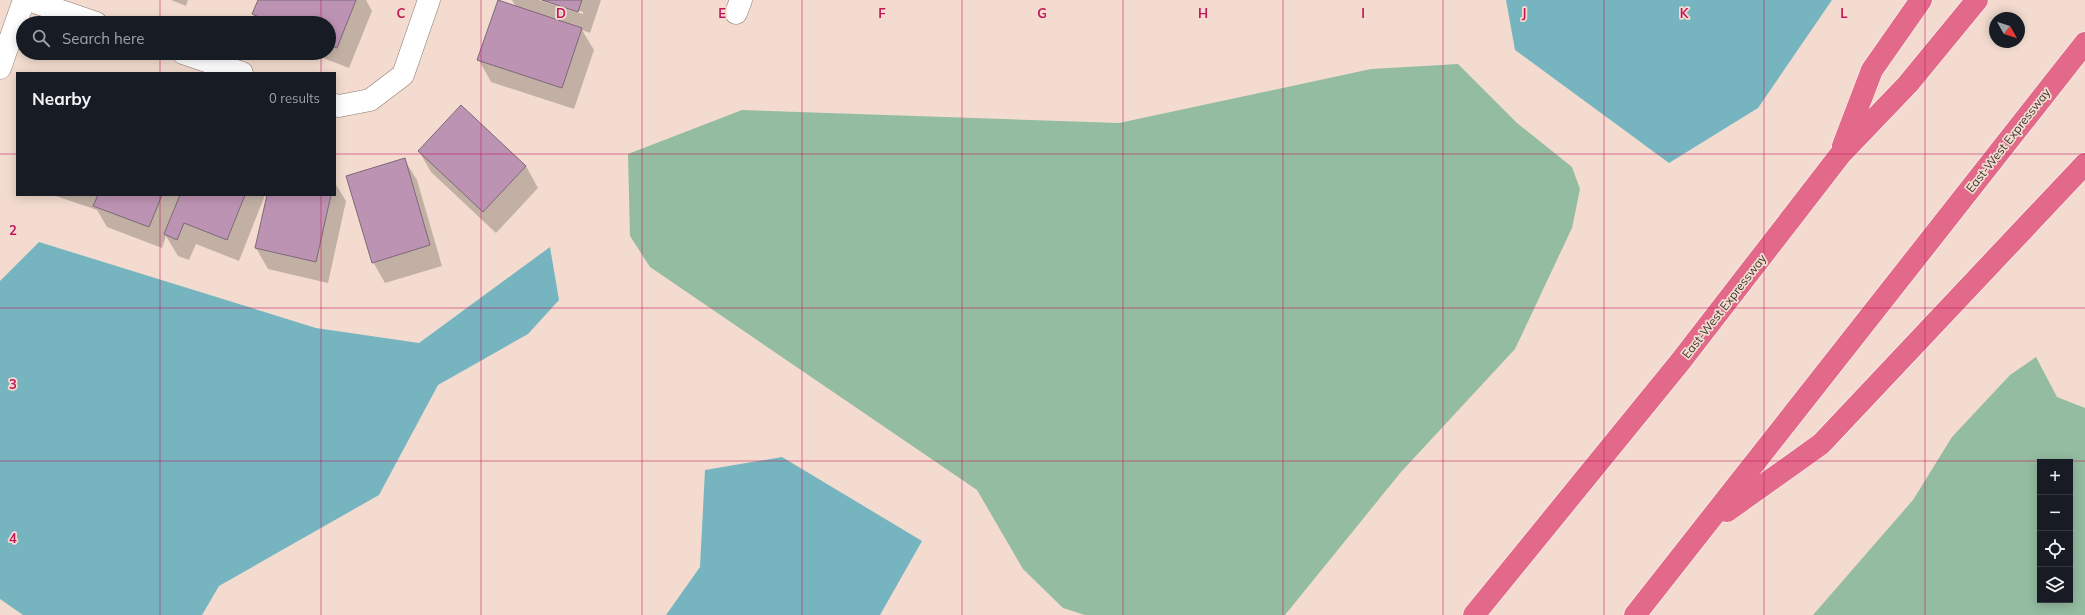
<!DOCTYPE html>
<html lang="en">
<head>
<meta charset="utf-8">
<style>
  body { margin:0; font-family:Mulish,sans-serif; background:#20242c; color:#f1f3f6 }
  .controls { position:absolute; right:12px; bottom:12px; display:grid; overflow:hidden; border-radius:0px; box-shadow:0 2px 10px #0003 }
  .controls button { width:36px; height:36px; display:grid; place-items:center; padding:0; border:0; border-bottom:1px solid #363941; background:#171b24; color:#f1f3f6; font:20px sans-serif }
  .compass { position:absolute; left:1989px; top:12px; width:36px; height:36px; border-radius:50%; background:#171b24; box-shadow:0 2px 10px #0003; rotate:129deg }
  .list { margin:0; padding:0; list-style:none }
  h2 { display:flex; justify-content:space-between; align-items:center; height:52px; margin:0; padding:0 16px; font-size:17px }
  h2 small { font-size:13px; font-weight:400; color:#9ea1a6 }
  .icon { flex:none; width:22px; height:22px; fill:none; stroke:currentColor; stroke-width:2; stroke-linecap:round; stroke-linejoin:round }
  .map { position:relative; flex:none; width:2085px; height:615px; overflow:hidden }
  .search { position:absolute; background:#171b24; box-shadow:0 2px 10px #0003; left:16px; top:16px; width:320px; height:44px; display:flex; align-items:center; gap:10px; box-sizing:border-box; padding:0 14px; border-radius:22px; color:#9ea1a6; font-size:15px }
  .panel { position:absolute; background:#171b24; box-shadow:0 2px 10px #0003; left:16px; top:72px; width:320px; height:124px; border-radius:0px }
  .map>svg:first-child { display:block }
  .green { fill:#94bca1; fill-rule:evenodd }
  .water { fill:#76b5c0 }
  .shadow { fill:#0003 }
  .building { fill:#bd93b3; stroke:#7b6977 }
  .lines { fill:none; stroke-linecap:round; stroke-linejoin:round }
  .minor-casing { stroke:#8d796e; stroke-width:23 }
  .highway-casing { stroke:#fff; stroke-width:23 }
  .minor { stroke:#fff; stroke-width:22 }
  .highway { stroke:#e26989; stroke-width:22 }
  .grid { fill:none; stroke:#c2185b; stroke-width:1; stroke-opacity:0.55 }
  .labels { text-anchor:middle; dominant-baseline:central; stroke-width:3.5; stroke-linejoin:round; paint-order:stroke }
  .street-label { font-size:12px; fill:#413934; stroke:#f3dccf }
  .grid-label { font-size:13px; text-anchor:middle; font-weight:bold; fill:#c2185b; stroke:#f3dccf; stroke-width:3.5; stroke-linejoin:round; paint-order:stroke }
</style>
</head>
<body>
<div class="map">
<svg width="2085" height="615" viewBox="0 0 2085 615">
  <rect width="100%" height="100%" fill="#f3dccf"/>
  <g class="green">
    <polygon points="1458,64 1517,123 1572,167 1580,189 1572,228 1515,349 1401,472 1285,615 1085,615 1063,608 1023,569 977,490 650,267 630,236 628,154 742,110 1119,123 1371,69"/>
    <path d="M2036,357L2057,397L2085,408V615H1813L1913,500L1952,437L2010,375ZM2040,462H2070V600H2040Z"/>
  </g>
  <g class="water">
    <polygon points="1506,0 1832,0 1758,108 1669,163 1515,50"/>
    <polygon points="39,242 316,328 419,343 550,247 559,300 528,334 438,385 379,495 219,586 202,615 23,615 0,599 0,281"/>
    <polygon points="782,457 922,541 880,615 666,615 700,567 705,470"/>
  </g>
  <g class="shadow">
    <polygon points="171,0 188,0 186,6"/>
    <polygon points="259,0 366,0 372,11 349,68 310,53 329,53 329,23 258,23 253,14"/>
    <polygon points="512,0 539,0 583,14 583,12 545,0 601,0 590,33 582,30 594,50 574,109 491,82 479,60 516,7"/>
    <polygon points="461,106 526,166 538,188 496,233 431,172 419,151"/>
    <polygon points="404,159 417,180 442,266 385,283 373,262"/>
    <polygon points="335,183 346,201 328,283 268,269 256,248 268,195 335,195"/>
    <polygon points="53,195 265,195 239,261 196,244 189,260 178,256 166,236 162,248 107,227 97,210"/>
  </g>
  <g class="building">
    <polygon points="258,0 356,0 337,48 329,45 329,23 274,23 252,14"/>
    <polygon points="498,0 582,28 562,88 477,60"/>
    <polygon points="542,0 582,0 578,12"/>
    <polygon points="461,105 526,166 483,212 418,151"/>
    <polygon points="405,158 430,245 372,263 346,176"/>
    <polygon points="98,195 162,195 149,227 93,206"/>
    <polygon points="180,195 245,195 227,240 184,223 177,240 164,234"/>
    <polygon points="267,195 331,195 316,262 255,248"/>
  </g>
  <g class="lines">
    <defs>
      <g id="minor">
        <polyline points="29,0 96,23"/>
        <polyline points="736,13 741,0"/>
        <polyline points="183,53 242,73"/>
        <polyline points="0,68 24,0"/>
        <polyline points="335,105 339,106 370,100 403,75 429,0"/>
      </g>
      <g id="highway">
        <polyline points="1843,146 1872,70 1921,0"/>
        <polyline points="1727,511 1821,444 2085,164"/>
        <polyline points="1474,615 1680,362 1840,155 1908,84 1977,0"/>
        <polyline points="1635,615 2085,43"/>
      </g>
    </defs>
    <use href="#minor" class="minor-casing"/>
    <use href="#highway" class="highway-casing"/>
    <use href="#minor" class="minor"/>
    <use href="#highway" class="highway"/>
  </g>
  <path class="grid" d="M160,0V23M321,0V23M481,0V615M642,0V615M802,0V615M962,0V615M1123,0V615M1283,0V615M1443,0V615M1604,0V615M1764,0V615M1925,0V615M160,53V73M321,53V73M0,154H17M335,154H2085M160,195V615M321,195V615M0,308H2085M0,461H2085"/>
  <g class="labels">
    <g class="street-label">
      <text transform="translate(2008 140) rotate(-52)">East-West Expressway</text>
      <text transform="translate(1724 306) rotate(-52)">East-West Expressway</text>
    </g>
  </g>
  <g class="grid-label">
    <text x="401" y="18">C</text>
    <text x="561" y="18">D</text>
    <text x="722" y="18">E</text>
    <text x="882" y="18">F</text>
    <text x="1042" y="18">G</text>
    <text x="1203" y="18">H</text>
    <text x="1363" y="18">I</text>
    <text x="1524" y="18">J</text>
    <text x="1684" y="18">K</text>
    <text x="1844" y="18">L</text>
    <text x="13" y="235">2</text>
    <text x="13" y="389">3</text>
    <text x="13" y="543">4</text>
  </g>
</svg>
<div class="controls">
<button>+</button>
<button>−</button>
<button><svg class="icon" aria-label="locate" viewBox="0 0 24 24"><circle cx="12" cy="12" r="6"/><path d="M12 2v4M12 18v4M2 12h4M18 12h4"/></svg></button>
<button><svg class="icon" aria-label="layers" viewBox="0 0 24 24"><path d="M12 4l9 5-9 5-9-5zM3 14l9 5 9-5"/></svg></button>
</div>
<svg class="compass" viewBox="-18 -18 36 36"><path d="M0-13l5 13h-10z" fill="#e53935"/><path d="M0 13l5-13h-10z" fill="#9ea1a6"/></svg>
<div class="search"><svg class="icon" aria-label="search" viewBox="0 0 24 24"><circle cx="10" cy="10" r="6"/><path d="M15 15l6 6"/></svg>Search here</div>
<section class="panel">
<h2>Nearby<small>0 results</small></h2>
<ul class="list">
</ul>
</section>
</div>
</body>
</html>
